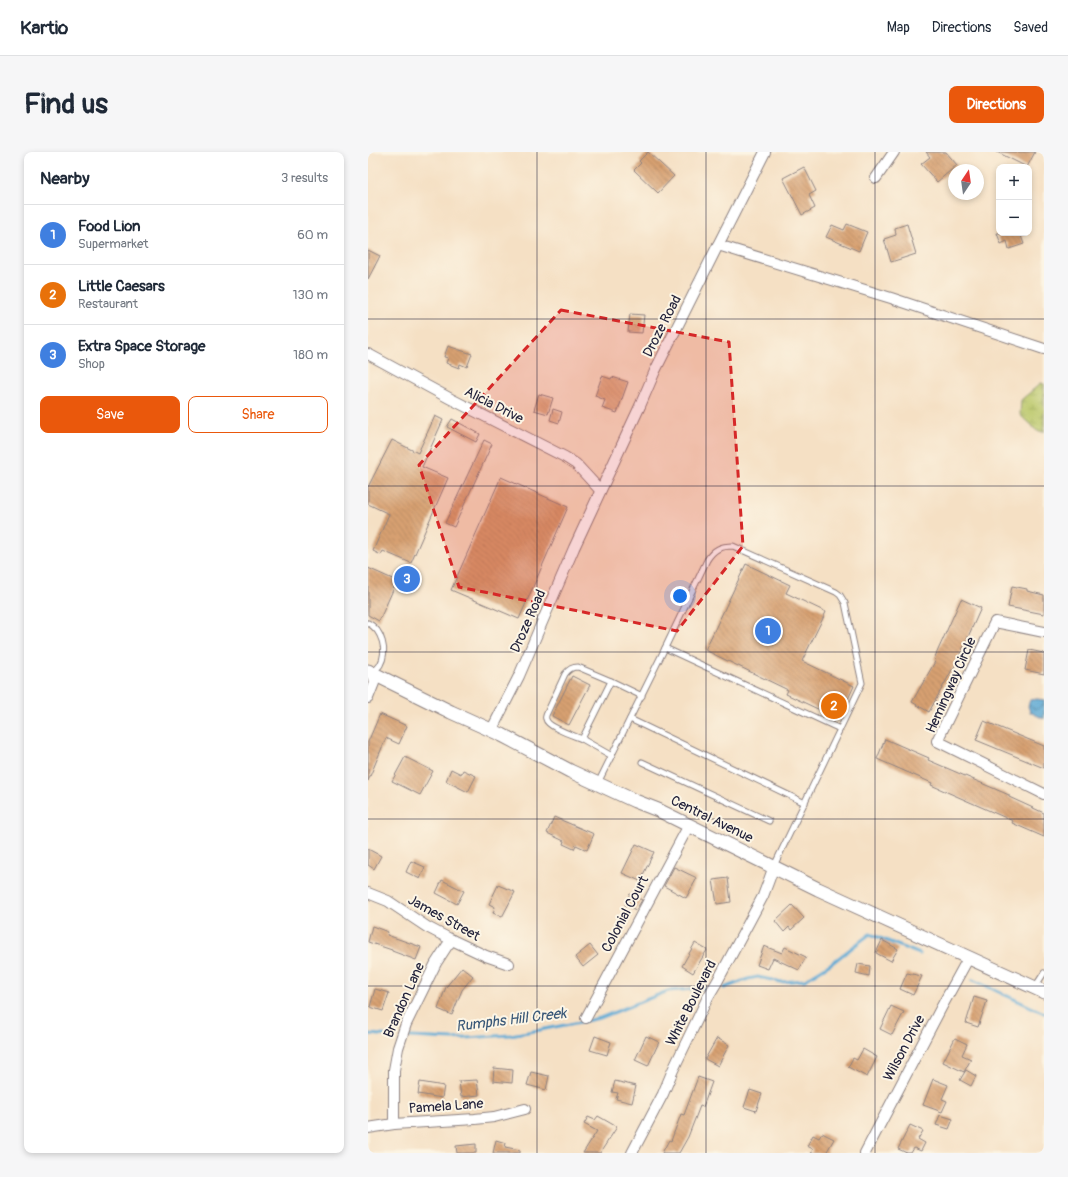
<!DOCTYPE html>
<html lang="en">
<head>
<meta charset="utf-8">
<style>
  body { margin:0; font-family:Pangolin,sans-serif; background:#f6f6f7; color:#1f2937 }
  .controls { position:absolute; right:12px; top:12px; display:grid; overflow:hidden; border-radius:8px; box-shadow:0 2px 6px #0003 }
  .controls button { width:36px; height:36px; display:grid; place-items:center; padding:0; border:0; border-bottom:1px solid #e0e1e3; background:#fff; color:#1f2937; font:20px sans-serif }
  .compass { position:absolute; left:580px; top:12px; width:36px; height:36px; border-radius:50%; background:#fff; box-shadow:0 2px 6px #0003; rotate:13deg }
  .you { position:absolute; left:312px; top:444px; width:14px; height:14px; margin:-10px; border:3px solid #fff; border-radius:50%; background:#1a73e8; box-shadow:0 0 0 6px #1a73e833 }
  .badge { display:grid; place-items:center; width:26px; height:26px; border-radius:50%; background:#ea580c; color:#fff; font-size:13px; font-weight:700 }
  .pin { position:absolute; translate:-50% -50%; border:2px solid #fff; box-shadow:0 1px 4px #0006 }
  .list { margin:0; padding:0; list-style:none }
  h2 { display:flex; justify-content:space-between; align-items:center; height:52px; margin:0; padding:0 16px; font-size:17px }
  h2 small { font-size:13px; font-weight:400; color:#747a83 }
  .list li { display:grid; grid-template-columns:26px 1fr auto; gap:12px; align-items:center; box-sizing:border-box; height:60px; padding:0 16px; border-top:1px solid #e0e1e3 }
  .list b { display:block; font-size:15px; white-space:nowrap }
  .list p { margin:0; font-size:13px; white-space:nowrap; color:#747a83 }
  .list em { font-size:13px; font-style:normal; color:#747a83 }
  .actions { display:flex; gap:8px; padding:12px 16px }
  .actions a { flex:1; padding:9px 0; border:1px solid #ea580c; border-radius:8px; text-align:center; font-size:14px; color:#ea580c }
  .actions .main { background:#ea580c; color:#fff }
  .map { position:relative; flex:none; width:676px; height:1001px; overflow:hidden; border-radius:8px }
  header { display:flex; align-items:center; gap:24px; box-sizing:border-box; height:56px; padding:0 20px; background:#fff; border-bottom:1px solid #e0e1e3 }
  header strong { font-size:19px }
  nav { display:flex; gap:22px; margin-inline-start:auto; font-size:14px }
  .intro { display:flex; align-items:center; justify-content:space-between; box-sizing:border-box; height:96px; padding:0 24px }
  h1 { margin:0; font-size:28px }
  .button { padding:10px 18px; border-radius:8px; background:#ea580c; color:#fff; font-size:14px; font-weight:700 }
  main { display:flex; gap:24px; padding:0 24px }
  aside { flex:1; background:#fff; border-radius:8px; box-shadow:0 2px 6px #0003 }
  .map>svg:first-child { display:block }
  .wetland { fill:url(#wetland-marsh); stroke:#6e7552 }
  .water { fill:url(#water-waves); stroke:#3e6588 }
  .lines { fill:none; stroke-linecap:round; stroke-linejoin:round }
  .stream { stroke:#5ba8d4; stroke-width:3 }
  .building { fill:url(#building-back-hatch) }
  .service-casing { stroke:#8c8180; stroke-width:7 }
  .minor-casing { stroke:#8c8180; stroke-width:12 }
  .tertiary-casing { stroke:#8c8180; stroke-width:15 }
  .service { stroke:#fff; stroke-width:5 }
  .minor { stroke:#fff; stroke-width:10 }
  .tertiary { stroke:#fff; stroke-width:13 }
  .marked { fill:#d62828; fill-opacity:0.2; stroke:#d62828; stroke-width:3; stroke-dasharray:8 5; stroke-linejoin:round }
  .grid { fill:none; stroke:#22223b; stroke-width:1; stroke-opacity:0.55 }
  .labels { text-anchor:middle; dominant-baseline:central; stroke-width:4; stroke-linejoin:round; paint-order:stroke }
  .street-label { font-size:14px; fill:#22223b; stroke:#fcf5e5 }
  .water-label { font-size:15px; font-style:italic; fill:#395878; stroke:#fcf5e5 }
</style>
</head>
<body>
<header>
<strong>Kartio</strong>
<nav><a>Map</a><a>Directions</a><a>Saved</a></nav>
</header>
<div class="intro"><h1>Find us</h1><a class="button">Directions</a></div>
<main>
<aside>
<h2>Nearby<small>3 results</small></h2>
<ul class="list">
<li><span class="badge" style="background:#3f7fe0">1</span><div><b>Food Lion</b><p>Supermarket</p></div><em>60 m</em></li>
<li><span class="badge" style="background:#e8710a">2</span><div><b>Little Caesars</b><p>Restaurant</p></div><em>130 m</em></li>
<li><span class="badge" style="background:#3f7fe0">3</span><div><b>Extra Space Storage</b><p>Shop</p></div><em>180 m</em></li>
</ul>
<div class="actions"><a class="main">Save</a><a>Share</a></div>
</aside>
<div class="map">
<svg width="676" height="1001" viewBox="0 0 676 1001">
  <defs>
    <pattern id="wetland-marsh" width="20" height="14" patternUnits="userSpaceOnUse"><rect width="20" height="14" fill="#bbc86a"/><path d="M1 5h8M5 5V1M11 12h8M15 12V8" fill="none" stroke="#a0ac5d"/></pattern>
    <pattern id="water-waves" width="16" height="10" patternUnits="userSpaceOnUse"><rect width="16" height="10" fill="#5ba8d4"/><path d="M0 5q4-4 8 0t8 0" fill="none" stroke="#4b88ad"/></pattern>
    <pattern id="building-back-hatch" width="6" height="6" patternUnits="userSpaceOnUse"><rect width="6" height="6" fill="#d7a071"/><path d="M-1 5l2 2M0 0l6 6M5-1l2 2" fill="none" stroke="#ae825e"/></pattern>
  </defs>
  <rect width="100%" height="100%" fill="#fcf5e5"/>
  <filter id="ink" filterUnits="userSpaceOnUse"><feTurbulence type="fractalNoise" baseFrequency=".025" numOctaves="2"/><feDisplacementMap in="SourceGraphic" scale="8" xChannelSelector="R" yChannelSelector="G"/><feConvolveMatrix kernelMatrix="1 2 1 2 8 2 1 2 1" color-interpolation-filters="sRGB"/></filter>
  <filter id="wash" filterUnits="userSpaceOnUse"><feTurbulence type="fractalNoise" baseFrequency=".012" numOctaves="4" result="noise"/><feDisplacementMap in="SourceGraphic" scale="16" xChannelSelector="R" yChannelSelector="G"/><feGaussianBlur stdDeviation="0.9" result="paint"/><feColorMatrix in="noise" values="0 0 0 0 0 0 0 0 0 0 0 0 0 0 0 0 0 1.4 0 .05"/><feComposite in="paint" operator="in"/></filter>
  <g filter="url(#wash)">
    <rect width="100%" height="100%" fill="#f5e0c4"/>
    <polygon class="wetland" points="673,231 676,232 676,280 669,279 652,263 653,248"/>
    <polygon class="water" points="669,547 676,548 676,567 662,560 660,554 662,548"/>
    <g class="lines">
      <g class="stream">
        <polyline points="605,828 676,861"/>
        <polyline points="356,836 380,827 390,825 413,830 437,828 464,811 502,782 552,802"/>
        <polyline points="0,882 25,884"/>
        <polyline points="42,885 85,887 142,883 172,878 232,866 300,839 337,836"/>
      </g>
    </g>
    <g id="blocks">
      <g class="building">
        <polygon points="280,0 306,24 290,41 266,18 273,11 271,9"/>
        <polygon points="558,0 578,0 589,13 569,30 553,12 562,5"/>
        <polygon points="629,0 667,0 659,15"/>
        <polygon points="436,15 448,39 441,43 447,56 434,63 415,26"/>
        <polygon points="479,72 499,80 491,99 458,85 464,73 476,78"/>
        <polygon points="539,72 548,102 523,110 516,87 528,83 527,76"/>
        <polygon points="629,81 659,81 659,82 653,84 656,92 641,97 639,89 633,92"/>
        <polygon points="0,98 12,104 0,127"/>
        <polygon points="262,162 276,163 274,181 260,180"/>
        <polygon points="80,194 104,202 99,215 92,212 91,216 78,211 80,206 76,205"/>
        <polygon points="234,224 243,227 244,225 260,230 249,261 234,256 237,248 227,244"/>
        <polygon points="171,242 185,246 180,262 166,258"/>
        <polygon points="185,257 194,260 191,271 182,268"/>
        <polygon points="67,264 75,268 54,315 80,326 43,411 15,399 13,403 5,399 21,362 0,352 0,335 24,288 50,301"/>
        <polygon points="84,267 112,282 108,290 79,275"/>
        <polygon points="116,288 124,292 86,375 77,371"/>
        <polygon points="133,325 200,355 151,467 83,438"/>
        <polygon points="378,412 422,433 418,441 458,460 434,509 486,534 471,567 418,542 420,538 337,498"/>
        <polygon points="0,416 29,429 11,469 0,463"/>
        <polygon points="644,434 659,437 659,439 676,443 676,462 640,455"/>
        <polygon points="593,447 613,456 586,516 585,516 561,560 544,550 568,508 566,507"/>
        <polygon points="661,498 676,501 676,522 657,518"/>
        <polygon points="204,524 222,533 201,573 184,564"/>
        <polygon points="12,562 39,574 31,592 18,586 0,629 0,590"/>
        <polygon points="616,569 676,594 676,616 608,588"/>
        <polygon points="517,587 561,606 560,608 641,643 641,645 676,661 676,685 644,671 645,669 563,633 564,631 509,607"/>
        <polygon points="37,605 65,619 52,643 24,629"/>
        <polygon points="83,617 93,622 95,618 108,624 100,640 78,629"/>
        <polygon points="186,665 226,682 219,698 208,693 206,697 195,692 196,689 179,681"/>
        <polygon points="268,692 286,700 272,729 254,721"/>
        <polygon points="0,697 13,704 6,717 0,713"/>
        <polygon points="43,709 57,715 52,727 38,720"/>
        <polygon points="306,715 329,726 318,746 296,734"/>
        <polygon points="360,726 363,750 349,752 345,728"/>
        <polygon points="74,728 96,739 89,752 68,741"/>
        <polygon points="130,733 147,740 134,765 125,761 127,755 121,752"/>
        <polygon points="262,742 274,748 268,758 257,753"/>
        <polygon points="424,753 436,766 423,778 421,775 416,780 407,769"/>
        <polygon points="4,774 20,780 19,783 53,795 48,808 24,799 24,798 0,790"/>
        <polygon points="514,788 530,797 523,809 508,801"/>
        <polygon points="327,791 339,798 325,821 314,814"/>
        <polygon points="222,793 230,803 215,815 207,805"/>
        <polygon points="396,794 414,801 417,795 438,805 431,818 405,806 400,817 389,813"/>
        <polygon points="490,812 502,814 501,824 488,821"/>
        <polygon points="94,815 105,824 94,838 84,863 70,857 78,835"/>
        <polygon points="539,821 554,824 545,843 532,837"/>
        <polygon points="7,837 21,841 15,859 2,855"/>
        <polygon points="606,845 619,849 610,875 598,871"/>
        <polygon points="523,854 536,860 524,883 512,877"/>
        <polygon points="227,884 243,890 239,903 222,898"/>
        <polygon points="278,884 291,890 280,914 267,908"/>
        <polygon points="349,886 361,893 350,914 337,907"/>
        <polygon points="587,886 599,892 594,903 603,907 596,920 575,910"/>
        <polygon points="495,897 509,905 499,925 480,915 485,906 489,908"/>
        <polygon points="126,916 145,918 144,931 125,929"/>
        <polygon points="598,918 608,924 603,934 592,928"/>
        <polygon points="163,920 181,924 178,938 159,933"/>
        <polygon points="330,925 344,930 335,955 332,954 320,985 311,1001 294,1001 301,988 303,989 313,962 316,963"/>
        <polygon points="565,927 580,933 574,947 579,949 574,960 555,953"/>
        <polygon points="109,928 111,943 93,945 91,929"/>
        <polygon points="247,929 268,934 264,951 248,947 250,941 244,940"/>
        <polygon points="52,930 76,934 74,946 50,942"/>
        <polygon points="382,938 394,942 388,959 376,955"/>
        <polygon points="572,963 585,967 581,977 568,973"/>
        <polygon points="230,964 249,975 232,1001 215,1001 229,979 216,972 220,965 227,968"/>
        <polygon points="542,973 555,979 550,987 557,991 553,999 546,996 543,1001 539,1001 530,997"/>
        <polygon points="454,981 466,987 458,1001 443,1001 445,997 439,994 445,983 451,986"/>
        <polygon points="128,988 138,991 137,995 152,998 152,1001 125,1001"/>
        <polygon points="108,992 108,1001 89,1001 88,994"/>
      </g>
    </g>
  </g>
  <g filter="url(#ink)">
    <use href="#blocks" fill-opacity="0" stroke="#8c8180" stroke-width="1"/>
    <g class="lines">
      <defs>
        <g id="service">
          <path d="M0,471C14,478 20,499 12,513C10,516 7,518 5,520"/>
          <path d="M297,496L339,408C346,397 353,394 365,394L468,440L472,443L477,451L494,531L472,577"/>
          <polyline points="262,567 437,651"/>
          <path d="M214,587C207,584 179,575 178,567C177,565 178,563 179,561L197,522C201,517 204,515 210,515L243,529"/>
          <polyline points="244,604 214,587 243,529 274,544"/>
          <polyline points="274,610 401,669"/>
          <polyline points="230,631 297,496 472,577 406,714"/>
          <polyline points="667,835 676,821"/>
        </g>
        <g id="minor">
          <polyline points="508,26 526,0"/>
          <polyline points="350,93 397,0"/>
          <polyline points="0,202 83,247 197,305 208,312 232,338"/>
          <polyline points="676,480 627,470 569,589 676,642"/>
          <polyline points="0,546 6,531 4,521"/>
          <polyline points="123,579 151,524 206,396 272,254 287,219 350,93 523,146 676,197"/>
          <polyline points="0,741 20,749 59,775 84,788 118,804 141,812"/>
          <polyline points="218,866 321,673"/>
          <polyline points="26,972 26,918 30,896 38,872 68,811 79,794 84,788"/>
          <polyline points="0,976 26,972 107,967 126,965 157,957"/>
          <polyline points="264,1001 295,942 305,918 340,845 349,830 395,744 401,728 406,714"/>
          <polyline points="497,1001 573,856 601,805"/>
        </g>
        <polyline id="tertiary" points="0,519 83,560 134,583 202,619 267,649 290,658 450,737 676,840"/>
      </defs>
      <use href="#service" class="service-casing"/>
      <use href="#minor" class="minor-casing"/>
      <use href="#tertiary" class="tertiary-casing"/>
      <use href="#service" class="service"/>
      <use href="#minor" class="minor"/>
      <use href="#tertiary" class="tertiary"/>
    </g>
  </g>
  <path class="marked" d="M193,158L361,190L375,394L309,479L91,435L51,313Z"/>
  <path class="grid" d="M169,0V1001M338,0V1001M507,0V1001M0,167H676M0,334H676M0,500H676M0,667H676M0,834H676"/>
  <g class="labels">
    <g class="street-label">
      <text transform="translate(294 174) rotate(-63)">Droze Road</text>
      <text transform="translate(126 253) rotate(27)">Alicia Drive</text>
      <text transform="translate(160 469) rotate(-66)">Droze Road</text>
      <text transform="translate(583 533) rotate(-66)">Hemingway Circle</text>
      <text transform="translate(344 667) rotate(26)">Central Avenue</text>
      <text transform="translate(257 762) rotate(-62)">Colonial Court</text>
      <text transform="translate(76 766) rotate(29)">James Street</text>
      <text transform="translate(36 848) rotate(-66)">Brandon Lane</text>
      <text transform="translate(323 851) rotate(-63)">White Boulevard</text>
      <text transform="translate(536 896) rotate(-62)">Wilson Drive</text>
      <text transform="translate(78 954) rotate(-4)">Pamela Lane</text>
    </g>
    <g class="water-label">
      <text transform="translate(143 868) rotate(-7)">Rumphs Hill Creek</text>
    </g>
  </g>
</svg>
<div class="controls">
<button>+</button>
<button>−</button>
</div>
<svg class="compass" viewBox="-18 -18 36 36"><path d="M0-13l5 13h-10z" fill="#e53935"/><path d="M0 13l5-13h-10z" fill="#747a83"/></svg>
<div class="you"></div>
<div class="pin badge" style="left:400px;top:479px;background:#3f7fe0">1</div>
<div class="pin badge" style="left:466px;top:554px;background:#e8710a">2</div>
<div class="pin badge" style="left:39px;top:427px;background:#3f7fe0">3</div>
</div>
</main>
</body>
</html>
